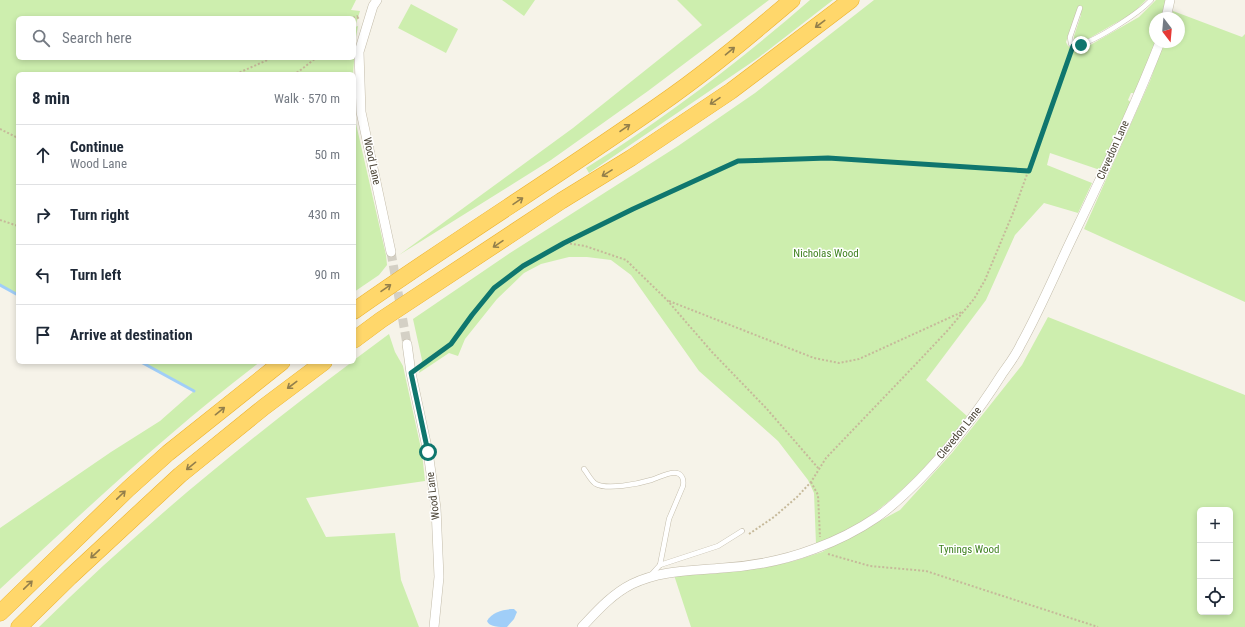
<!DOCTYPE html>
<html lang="en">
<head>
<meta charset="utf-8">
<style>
  body { margin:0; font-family:"Roboto Condensed",sans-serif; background:#f6f6f7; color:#1f2937 }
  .controls { position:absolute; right:12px; bottom:12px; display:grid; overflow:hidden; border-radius:6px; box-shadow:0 2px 6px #0003 }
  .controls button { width:36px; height:36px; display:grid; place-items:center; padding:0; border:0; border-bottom:1px solid #e0e1e3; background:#fff; color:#1f2937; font:20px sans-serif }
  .compass { position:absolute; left:1149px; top:12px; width:36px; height:36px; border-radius:50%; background:#fff; box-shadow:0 2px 6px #0003; rotate:164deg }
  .stop { position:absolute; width:12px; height:12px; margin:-9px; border:3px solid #0f766e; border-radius:50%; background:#fff }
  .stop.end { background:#0f766e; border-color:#fff; box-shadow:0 1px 4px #0008 }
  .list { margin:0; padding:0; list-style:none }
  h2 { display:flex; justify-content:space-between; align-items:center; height:52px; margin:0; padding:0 16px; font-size:17px }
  h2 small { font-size:13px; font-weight:400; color:#747a83 }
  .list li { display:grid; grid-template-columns:26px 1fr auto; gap:12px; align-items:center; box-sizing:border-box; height:60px; padding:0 16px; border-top:1px solid #e0e1e3 }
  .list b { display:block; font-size:15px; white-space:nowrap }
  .list p { margin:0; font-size:13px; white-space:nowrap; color:#747a83 }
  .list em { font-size:13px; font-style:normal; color:#747a83 }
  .icon { flex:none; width:22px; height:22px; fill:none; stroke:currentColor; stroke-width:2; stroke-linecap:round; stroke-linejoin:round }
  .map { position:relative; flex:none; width:1245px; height:627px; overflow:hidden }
  .search { position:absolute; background:#fff; box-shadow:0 2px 6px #0003; left:16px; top:16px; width:340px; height:44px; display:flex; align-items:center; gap:10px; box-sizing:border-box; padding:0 14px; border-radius:6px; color:#747a83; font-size:15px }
  .panel { position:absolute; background:#fff; box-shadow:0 2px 6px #0003; left:16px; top:72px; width:340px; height:292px; border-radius:6px }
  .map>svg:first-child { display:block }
  .green { fill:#cdeeae; fill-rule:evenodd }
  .water { fill:#a0cef8 }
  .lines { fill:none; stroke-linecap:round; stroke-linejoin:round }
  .stream { stroke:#a0cef8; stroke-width:3 }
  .street-tunnel { stroke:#d4d0c5; stroke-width:9; stroke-dasharray:9 4.5; stroke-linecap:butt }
  .lane-casing { stroke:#c3bcaa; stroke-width:5.5 }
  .street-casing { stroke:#c3bcaa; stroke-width:10 }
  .highway-casing { stroke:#edb22c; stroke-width:17 }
  .path { stroke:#c6b99a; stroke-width:2; stroke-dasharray:2 2; stroke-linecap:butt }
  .lane { stroke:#fff; stroke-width:4.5 }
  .street { stroke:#fff; stroke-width:9 }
  .highway { stroke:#ffd76b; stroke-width:16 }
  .oneway { stroke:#937f4b }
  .route { stroke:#0f766e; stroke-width:5 }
  .labels { text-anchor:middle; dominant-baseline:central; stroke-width:3; stroke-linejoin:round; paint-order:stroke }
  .street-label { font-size:11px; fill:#4b4436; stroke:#fff }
  .park-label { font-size:11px; fill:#418322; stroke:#fff }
</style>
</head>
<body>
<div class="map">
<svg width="1245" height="627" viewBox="0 0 1245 627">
  <rect width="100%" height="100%" fill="#f6f3e9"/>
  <g class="green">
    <path d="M0,0H356L351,10L360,11L355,27L358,26L356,37L353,74H18V295L0,285ZM18,18H354V58H18Z"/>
    <polygon points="502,0 535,0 524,16"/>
    <polygon points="677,0 769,0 648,91 551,160 399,255 573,128 702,25"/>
    <path d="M810,0H833L758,58L589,173L586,168C665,118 740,61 810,0Z"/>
    <path d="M874,0H1146L1133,13L1081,43H1076L1074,41V36L1081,15L1076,13L1066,42L1068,46L1076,50L1085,48L1139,17L1156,0H1167L1163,18H1155V42H1156L1136,93H1131L1128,100L1132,103L1100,170L1050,153L1047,165L1092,183L1078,213L1044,203L1015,235L986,300L926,380L967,416C937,456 902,495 861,522C847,531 831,537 816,544L814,493L808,480L778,441L699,371L631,275L611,260L587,257H569L541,264L524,273L497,299L465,339L458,356L449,353L419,373L422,360L413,319L510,253L678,146L755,93Z"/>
    <polygon points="411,4 458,29 446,53 398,28"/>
    <polygon points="1173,11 1242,37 1245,34 1245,302 1084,229 1150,81 1164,42 1179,42 1179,18 1171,18"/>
    <polygon points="354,107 354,115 386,255 387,265 379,275 354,292"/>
    <path d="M1048,317L1245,395V627H691L674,575L720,573L762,568L794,561L822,552L900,510L952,453L1022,365ZM1200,510H1230V612H1200Z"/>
    <path d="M389,334L395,352L403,366L422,453L425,481L306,498L326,537L395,533L401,580L419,627H39C136,531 242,444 352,362H354V360Z"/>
    <path d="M141,362H260C168,432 84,511 0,589V528L111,452L160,421L194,391Z"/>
  </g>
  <path class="water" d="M514,609L517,612L514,619L507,627C499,627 489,627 487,621C492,612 504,609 514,609Z"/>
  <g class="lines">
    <g class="stream">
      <polyline points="0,285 18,295"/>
      <polyline points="141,362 194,391"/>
    </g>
    <polyline class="street-tunnel" points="391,252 407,344"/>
    <defs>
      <g id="lane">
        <path d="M1080,8L1070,37L1071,44L1073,46C1091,45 1139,13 1151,0"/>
        <path d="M584,469C588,474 591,481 596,484C607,490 638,484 651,480C658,478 670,471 677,473C683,475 684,481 683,486L669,519L660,565"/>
        <polyline points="650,576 660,565 718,546 742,531"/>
      </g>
      <g id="street">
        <polyline points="377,0 373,6 359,52 361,112 391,252"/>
        <polyline points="1166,18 1170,0"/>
        <polyline points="407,344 411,373 428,452 436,508 439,577 434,627"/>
        <path d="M582,627C597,611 612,594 632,584C661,570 692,571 723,568C755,566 785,560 814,549C836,541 858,530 877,517C893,506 907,492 920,479C951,447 978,412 1002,374C1009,364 1016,355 1021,344C1041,308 1057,269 1075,232C1105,170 1135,106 1160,42"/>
      </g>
      <g id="highway">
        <path d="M354,311C459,237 568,170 672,96C714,66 753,33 792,0"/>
        <polyline points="354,340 381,320 561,201 631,158 731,91 851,0"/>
        <polyline points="0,613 128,489 168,453 282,362"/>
        <polyline points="19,627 70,577 180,475 264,407 324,362"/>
      </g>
    </defs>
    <use href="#lane" class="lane-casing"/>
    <use href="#street" class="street-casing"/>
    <use href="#highway" class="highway-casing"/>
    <g class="path">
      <polyline points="353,18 358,16"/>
      <polyline points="354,21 359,17"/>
      <polyline points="236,74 272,58"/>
      <polyline points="293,74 298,72 316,58"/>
      <polyline points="0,129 18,138"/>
      <polyline points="0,220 18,226"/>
      <polyline points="566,243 585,246 626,260 667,300 712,352 766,408 819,469"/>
      <polyline points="669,301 814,358 839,363 859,359 962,312"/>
      <polyline points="420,367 451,344 472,315 494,288 523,265 564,243 633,209 738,161 828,158 1029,171"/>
      <polyline points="811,482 818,495 820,537"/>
      <polyline points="749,534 774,517 797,497 811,482 826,458 916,364 948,330 974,299 985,280 1013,213 1071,53"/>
      <polyline points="828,554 870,566 926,571 1098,627"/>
    </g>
    <use href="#lane" class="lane"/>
    <use href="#street" class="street"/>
    <use href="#highway" class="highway"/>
  </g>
  <defs><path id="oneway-shaft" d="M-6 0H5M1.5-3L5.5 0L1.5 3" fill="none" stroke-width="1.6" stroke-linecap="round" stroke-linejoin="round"/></defs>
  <g class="oneway">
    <use href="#oneway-shaft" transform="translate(820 24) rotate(143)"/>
    <use href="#oneway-shaft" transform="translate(730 51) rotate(-40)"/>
    <use href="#oneway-shaft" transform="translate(715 101) rotate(146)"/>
    <use href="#oneway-shaft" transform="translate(625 128) rotate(-35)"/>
    <use href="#oneway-shaft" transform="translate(607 173) rotate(148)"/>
    <use href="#oneway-shaft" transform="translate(518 201) rotate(-34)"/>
    <use href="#oneway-shaft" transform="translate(498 244) rotate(146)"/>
    <use href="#oneway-shaft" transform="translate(386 288) rotate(-35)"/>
    <use href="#oneway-shaft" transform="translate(292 385) rotate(143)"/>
    <use href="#oneway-shaft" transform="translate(220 411) rotate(-39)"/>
    <use href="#oneway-shaft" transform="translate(191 466) rotate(141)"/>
    <use href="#oneway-shaft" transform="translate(121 495) rotate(-44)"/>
    <use href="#oneway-shaft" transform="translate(95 554) rotate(137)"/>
    <use href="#oneway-shaft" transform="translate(28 585) rotate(-44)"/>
  </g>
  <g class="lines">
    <polyline class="route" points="428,452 411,373 451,344 472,315 494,288 523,266 564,243 633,209 738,161 828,158 1029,171 1073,46 1081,45"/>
  </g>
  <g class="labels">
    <g class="street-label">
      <text transform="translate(1113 150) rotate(-66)">Clevedon Lane</text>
      <text transform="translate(372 161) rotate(78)">Wood Lane</text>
      <text transform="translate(959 433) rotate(-51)">Clevedon Lane</text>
      <text transform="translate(433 496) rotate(-97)">Wood Lane</text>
    </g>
    <g class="park-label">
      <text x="826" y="253">Nicholas Wood</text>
      <text x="969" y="549">Tynings Wood</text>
    </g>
  </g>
</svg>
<div class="controls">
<button>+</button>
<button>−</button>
<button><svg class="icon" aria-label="locate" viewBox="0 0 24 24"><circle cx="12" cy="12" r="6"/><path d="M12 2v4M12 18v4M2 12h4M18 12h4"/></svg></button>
</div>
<svg class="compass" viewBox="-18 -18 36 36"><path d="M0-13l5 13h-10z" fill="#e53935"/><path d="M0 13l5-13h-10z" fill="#747a83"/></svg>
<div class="stop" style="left:428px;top:452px"></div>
<div class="stop end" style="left:1081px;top:45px"></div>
<div class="search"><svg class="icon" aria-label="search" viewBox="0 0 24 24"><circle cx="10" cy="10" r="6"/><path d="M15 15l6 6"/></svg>Search here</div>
<section class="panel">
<h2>8 min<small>Walk · 570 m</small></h2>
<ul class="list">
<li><svg class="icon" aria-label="ahead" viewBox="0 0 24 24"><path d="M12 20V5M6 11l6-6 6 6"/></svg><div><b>Continue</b><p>Wood Lane</p></div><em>50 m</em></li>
<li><svg class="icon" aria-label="right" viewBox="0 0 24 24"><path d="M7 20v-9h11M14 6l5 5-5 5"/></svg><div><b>Turn right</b></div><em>430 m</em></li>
<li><svg class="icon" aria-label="left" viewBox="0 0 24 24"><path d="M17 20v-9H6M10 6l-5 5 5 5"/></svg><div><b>Turn left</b></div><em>90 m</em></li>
<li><svg class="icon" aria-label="arrive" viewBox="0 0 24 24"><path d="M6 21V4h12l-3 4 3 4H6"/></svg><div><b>Arrive at destination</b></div></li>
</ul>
</section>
</div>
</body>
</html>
